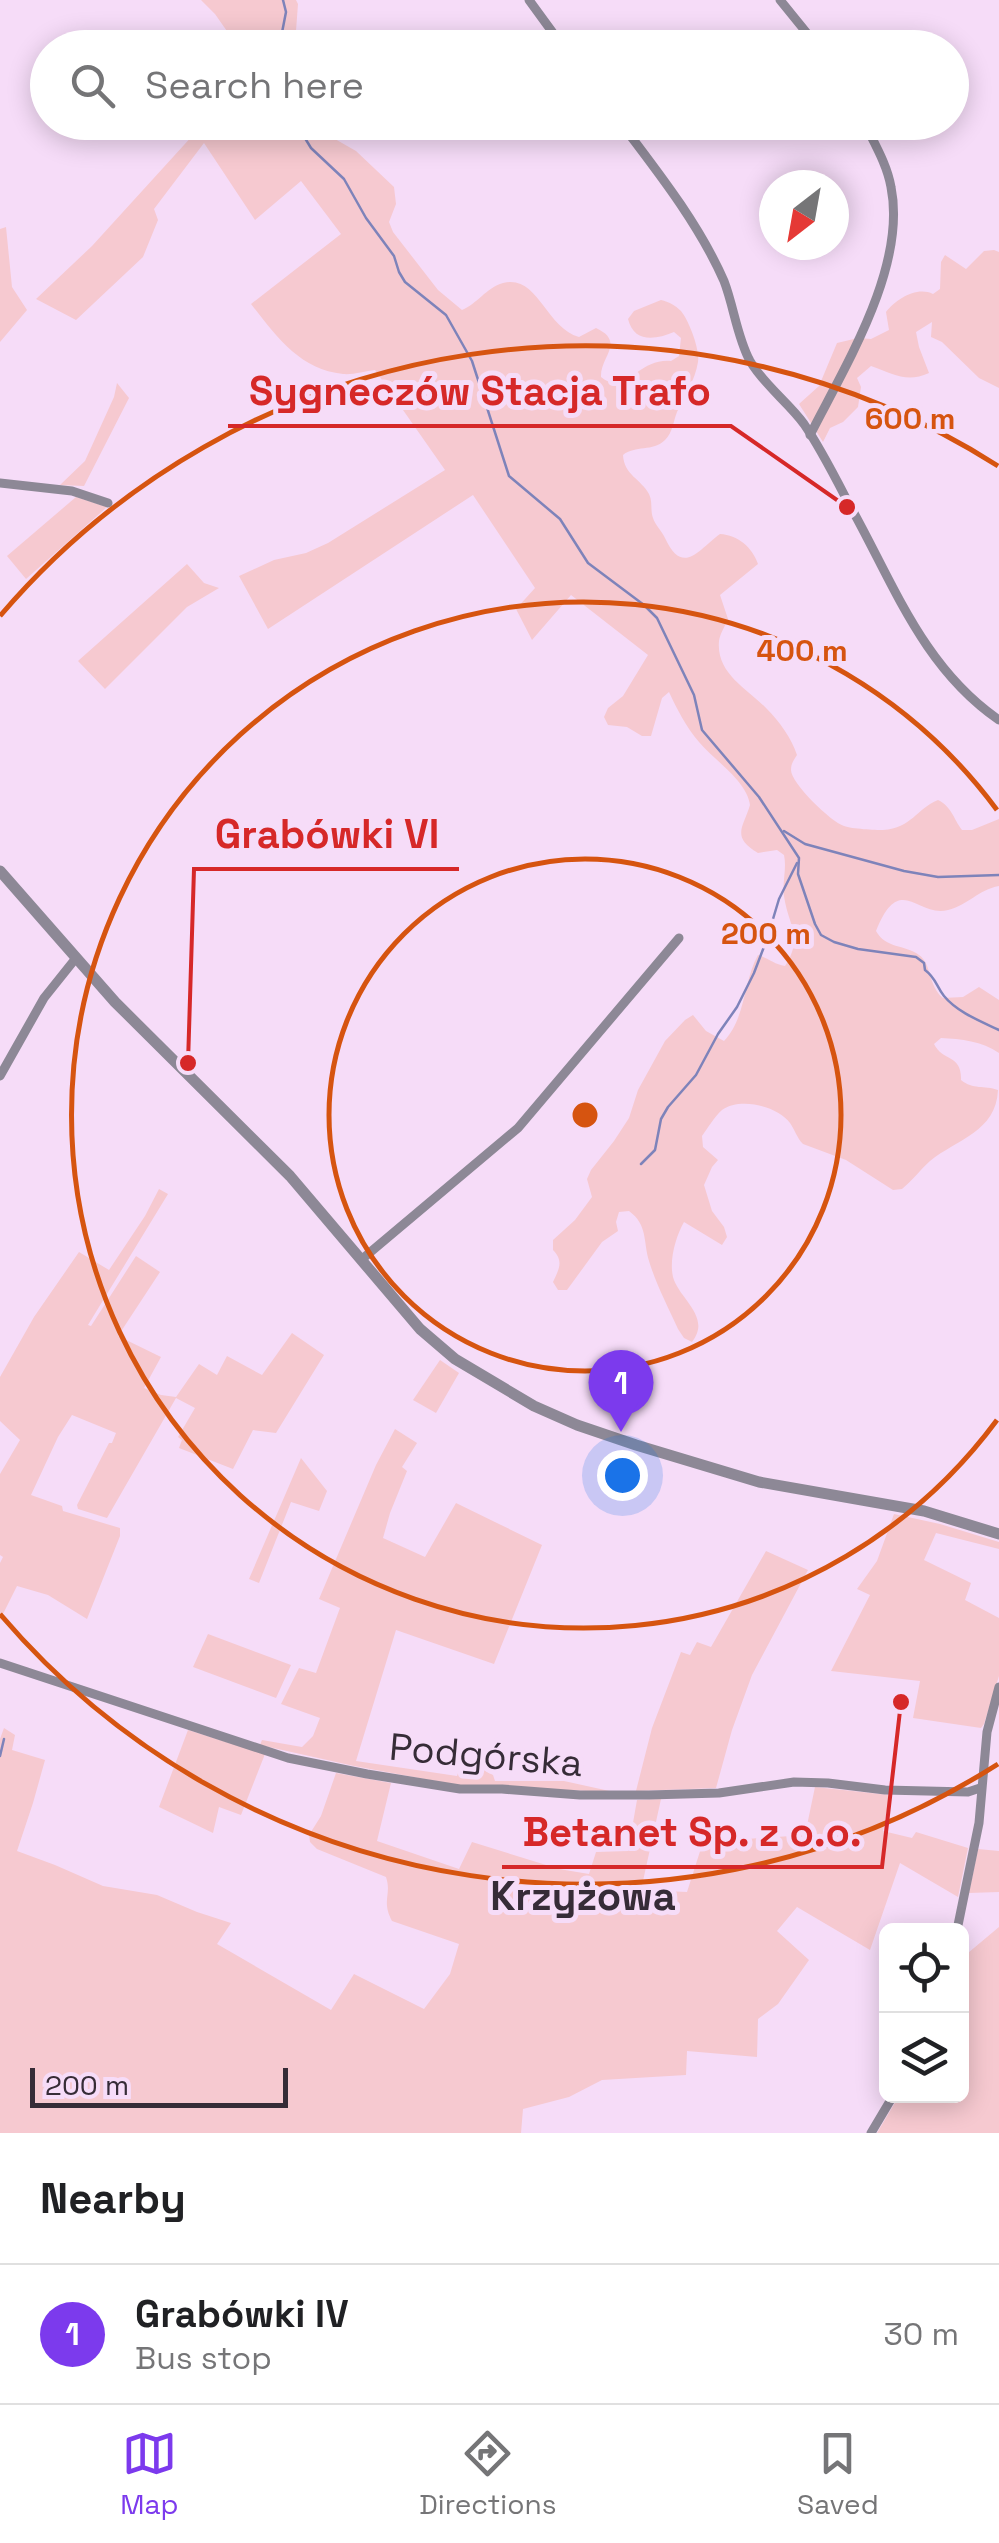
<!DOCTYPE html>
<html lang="en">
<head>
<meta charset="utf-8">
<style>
  body { margin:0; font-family:"Space Grotesk",sans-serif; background:#f2f2f2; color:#202124 }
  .controls { position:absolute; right:30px; bottom:30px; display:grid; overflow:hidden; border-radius:15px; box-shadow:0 5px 25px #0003 }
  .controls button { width:90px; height:90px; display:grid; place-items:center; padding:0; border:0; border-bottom:2px solid #e0e0e0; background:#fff; color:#202124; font:50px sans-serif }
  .compass { position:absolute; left:759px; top:170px; width:90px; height:90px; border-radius:50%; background:#fff; box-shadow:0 5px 25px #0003; rotate:211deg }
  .scale { position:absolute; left:30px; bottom:25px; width:258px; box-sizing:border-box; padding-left:10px; border:5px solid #362c37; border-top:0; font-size:28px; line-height:35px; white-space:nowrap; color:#362c37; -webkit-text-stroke:8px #f6dcf8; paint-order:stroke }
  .you { position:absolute; left:622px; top:1475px; width:35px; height:35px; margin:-25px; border:8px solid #fff; border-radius:50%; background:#1a73e8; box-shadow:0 0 0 15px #1a73e833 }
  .badge { display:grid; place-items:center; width:65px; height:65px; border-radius:50%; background:#7c3aed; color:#fff; font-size:32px; font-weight:700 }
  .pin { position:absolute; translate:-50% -82px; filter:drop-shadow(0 2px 5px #0008) }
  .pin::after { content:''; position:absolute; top:52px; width:35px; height:30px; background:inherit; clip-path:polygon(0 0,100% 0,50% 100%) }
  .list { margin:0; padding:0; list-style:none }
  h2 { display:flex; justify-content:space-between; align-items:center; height:130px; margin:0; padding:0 40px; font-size:42px }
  h2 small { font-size:32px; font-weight:400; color:#757577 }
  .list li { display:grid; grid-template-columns:65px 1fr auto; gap:30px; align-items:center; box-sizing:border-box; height:140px; padding:0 40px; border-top:2px solid #e0e0e0 }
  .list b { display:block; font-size:38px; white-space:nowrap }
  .list p { margin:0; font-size:32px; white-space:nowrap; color:#757577 }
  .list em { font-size:32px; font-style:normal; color:#757577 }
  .icon { flex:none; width:55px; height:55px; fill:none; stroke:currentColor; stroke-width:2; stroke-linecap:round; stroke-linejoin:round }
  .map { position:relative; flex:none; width:999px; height:2133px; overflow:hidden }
  .search { position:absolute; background:#fff; box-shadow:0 5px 25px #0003; left:30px; right:30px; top:30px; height:110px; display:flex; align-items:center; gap:25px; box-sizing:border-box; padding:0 35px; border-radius:55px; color:#757577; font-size:38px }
  .sheet { height:270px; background:#fff }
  nav { display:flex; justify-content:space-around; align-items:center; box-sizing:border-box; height:140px; border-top:2px solid #e0e0e0; background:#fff; font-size:28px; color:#757577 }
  nav a { display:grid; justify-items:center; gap:5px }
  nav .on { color:#7c3aed }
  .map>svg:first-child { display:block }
  .green { fill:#f6c9d0 }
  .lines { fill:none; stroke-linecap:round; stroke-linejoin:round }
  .stream { stroke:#7e83ba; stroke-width:2.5 }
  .minor { stroke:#8d8896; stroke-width:9 }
  .tertiary { stroke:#8d8896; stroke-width:11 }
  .ring { fill:none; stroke:#d65410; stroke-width:5 }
  .labels { text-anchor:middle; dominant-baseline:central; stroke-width:10; stroke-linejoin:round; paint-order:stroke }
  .street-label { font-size:38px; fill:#362c37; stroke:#f6dcf8 }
  .neighbourhood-label { font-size:40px; font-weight:bold; fill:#362c37; stroke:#f6dcf8 }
  .centre { fill:#d65410; stroke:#f6dcf8; stroke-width:5 }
  .ring-label { font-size:30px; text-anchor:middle; font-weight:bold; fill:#d65410; stroke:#f6dcf8; stroke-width:10; stroke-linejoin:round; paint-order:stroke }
  .leader { fill:none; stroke:#d62828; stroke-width:4 }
  .callout-dot { fill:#d62828; stroke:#f6dcf8; stroke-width:4 }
  .callout-label { font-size:40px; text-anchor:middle; font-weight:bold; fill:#d62828; stroke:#f6dcf8; stroke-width:10; stroke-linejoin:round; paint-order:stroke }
</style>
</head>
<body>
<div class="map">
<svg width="999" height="2133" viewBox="0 0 999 2133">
  <rect width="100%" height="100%" fill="#f6dcf8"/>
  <g class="green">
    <polygon points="201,0 296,0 298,4 295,44 299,47 238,47 215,14"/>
    <path d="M318,122L321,131L356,151L394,187L396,204L389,222L393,232L438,290L462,310C477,304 486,288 503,283C538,274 545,327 579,337L596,328C626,342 600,357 601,377C626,397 637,358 671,361L679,356L681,338L674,332C655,340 634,343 628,319L634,311L661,300C669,302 675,305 681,311C689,321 700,349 698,362C695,380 685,396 677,412C673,422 673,432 665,440C653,452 635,445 623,455C624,475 641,479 649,494C653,502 650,510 653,518C655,525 662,531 665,538C683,577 699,549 720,534C738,535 752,547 758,564L720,595L728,619C725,626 720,634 719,641C716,674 748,689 767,709C779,721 792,739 797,755C794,760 791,763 791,770C791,783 831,822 844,826C852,829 875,830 883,830C912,828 916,809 938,800C952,807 953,818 962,830H972L999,819V886C978,890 968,905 948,910C917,918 900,871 876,931C886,949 904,944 919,955C932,964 928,986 943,998L963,997L979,987L999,1000V1053C982,1041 961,1039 941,1038L934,1044C943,1062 962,1054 961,1080C973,1090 984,1085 998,1090C996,1132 957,1139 930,1161C920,1170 912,1181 902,1189L893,1190L846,1160L803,1144C797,1138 795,1130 790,1123C778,1106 740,1097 722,1110C714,1117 708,1128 702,1136L703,1147L718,1160L712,1167L704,1185L712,1211L724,1227L727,1237L722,1245L684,1222C676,1236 669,1260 673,1277C679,1299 712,1317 692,1342L684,1338L678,1329C668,1307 656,1284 649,1261C643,1241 648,1225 629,1211L619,1212L616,1222L618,1231L602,1242L567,1290H558L553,1282C559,1269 564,1261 553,1250V1240L575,1220L592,1197L587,1179L591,1170L614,1141L629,1118L638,1090L665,1041L685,1020L693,1015L706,1031L724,1041C746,1018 743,982 758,955C768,958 774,964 785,966C804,936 788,926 784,896C782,882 787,869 784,855L777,850L758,853C731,837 743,828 750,805C747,781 714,760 699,742C686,727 677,709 669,692L662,698L651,736H642L627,727L608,725L604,717L608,708L623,696L648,655L571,595L532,640L516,609L535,588L473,495L268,629L239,576L274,560L306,553L328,543L445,470L375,370C365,371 353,375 343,374C300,370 276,336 251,304L341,234L301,181L255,220L204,143L154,209L158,220L143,257L76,320L36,299L92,246L204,123Z"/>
    <polygon points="6,227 12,287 27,310 0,342 0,229"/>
    <path d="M994,250L999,252V388L979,378L942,342L931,337L932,322L916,332L919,347L929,373C907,383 893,374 871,366L857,378L861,387L858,407L843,422L830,428L823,442L799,404L819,386L837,343L858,338L871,339L889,330L886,312C896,299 917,286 933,294L940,289L941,262L945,255L966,269L984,251Z"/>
    <polygon points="117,383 129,398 84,486 60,485 85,461 114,397"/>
    <polygon points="76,497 107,507 26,579 7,556"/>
    <polygon points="187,564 204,583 219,588 187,607 105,689 78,661"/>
    <polygon points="159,1189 168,1194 88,1325 91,1326 136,1256 160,1272 118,1336 161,1357 144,1388 161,1395 176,1397 199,1364 217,1375 227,1356 262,1375 292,1333 324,1355 276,1433 253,1430 233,1469 179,1448 182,1440 178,1437 195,1408 176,1398 107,1518 78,1509 77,1505 109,1443 112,1443 116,1433 72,1415 58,1437 31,1495 62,1506 63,1511 120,1528 120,1536 87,1619 48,1595 17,1586 0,1620 0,1563 3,1557 0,1555 0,1474 20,1440 0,1421 0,1377 34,1317 79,1252 109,1270 145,1216"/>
    <polygon points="440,1360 459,1373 436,1413 413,1400"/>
    <polygon points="395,1429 417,1443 402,1467 407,1471 390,1513 383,1538 425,1557 456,1503 542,1545 494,1664 396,1630 356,1761 457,1776 463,1759 493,1775 495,1781 564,1781 614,1792 462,1786 354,1766 260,1745 262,1740 302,1747 313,1736 320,1718 281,1704 299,1668 316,1673 340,1608 319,1599 376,1465"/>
    <polygon points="301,1458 327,1491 319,1511 291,1502 259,1583 249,1579"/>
    <polygon points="894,1514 940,1524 999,1542 999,1549 936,1533 924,1560 971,1583 965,1600 999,1618 999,1676 984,1724 981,1728 913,1718 920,1681 831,1671 870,1595 857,1589 877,1561"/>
    <polygon points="766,1551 808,1570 752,1675 732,1730 716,1788 636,1791 652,1728 681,1652 690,1655 697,1642 711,1647"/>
    <polygon points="208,1634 291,1665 276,1698 193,1667"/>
    <path d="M4,1728L15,1735L12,1750L45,1760L33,1803L17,1851L55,1865L103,1886L157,1895L197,1912L231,1923L217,1944L331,2010L354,1974L424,2009L450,1974L459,1944L392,1921C381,1900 392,1895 386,1877L317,1849L310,1842L309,1835L321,1816L336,1773L391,1783L377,1841L459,1869L472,1842L559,1869L589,1874L596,1852L628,1851L637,1800L661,1799L641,1890L687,1892L703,1842L805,1835L815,1787L890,1795L883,1831L912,1838L916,1832L968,1848L958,1897L900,1863L870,1950L797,1907L777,1931L809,1960L778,2004L758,2019L757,2057L687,2051L686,2075L602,2080L569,2097L523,2109L521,2133H0V1739Z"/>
    <polygon points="188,1730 265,1754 241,1815 219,1807 213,1833 159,1807"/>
    <polygon points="978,1849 999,1851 999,1892 969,1893"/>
    <polygon points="999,1927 999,2133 877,2133 899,2096 962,2096 962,1958"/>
  </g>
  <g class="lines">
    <g class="stream">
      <polyline points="279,48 286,12 283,0"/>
      <path d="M299,122L300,130L311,148L344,179L366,218L394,256L399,272L405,282L446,315L472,361L509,476L560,519L588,563L644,605L657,618L694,695L702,730L759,797L799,858L798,874L815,924L821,935L834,942L858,949L916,957L924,963L925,970C936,978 936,986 944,996C957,1012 980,1021 999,1030"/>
      <polyline points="784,831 805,844 904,871 938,877 999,875"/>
      <polyline points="641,1164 655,1150 661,1119 668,1107 696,1075 718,1034 737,1007 754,973 767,939 779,899 797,863"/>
      <polyline points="0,1756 4,1739"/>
    </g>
    <g class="minor">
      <polyline points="529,0 564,48"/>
      <polyline points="780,0 819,48"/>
      <path d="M620,122C658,172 699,224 724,281C734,307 737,337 750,361C764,385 788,402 804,424C821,449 835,477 849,504C893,582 922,667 999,720"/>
      <path d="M810,435C845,366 907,267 891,187C887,164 874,143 864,122"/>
      <polyline points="0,483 72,491 108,503"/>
      <polyline points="0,1076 44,998 76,958"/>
      <polyline points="361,1260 518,1128 679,938"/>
      <polyline points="0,1663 288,1758 367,1774 460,1789 502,1789 580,1795 649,1795 719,1793 794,1782 828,1783 885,1790 968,1792 980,1788"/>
      <polyline points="957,1930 979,1823 987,1732 999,1687"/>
      <polyline points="871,2133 893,2096"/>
    </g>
    <polyline class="tertiary" points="0,871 115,1002 290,1176 420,1329 455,1359 534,1406 577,1425 636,1445 759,1482 924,1511 999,1534"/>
  </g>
  <g class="ring">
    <circle cx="585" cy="1115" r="256"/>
    <path d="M997 1420A513 513 0 1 1 997 810"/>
    <path d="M998 1764A769 769 0 0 1 0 1614M0 616A769 769 0 0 1 998 466"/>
  </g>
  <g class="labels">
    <g class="street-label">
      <text transform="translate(486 1755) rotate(5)">Podgórska</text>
    </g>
    <g class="neighbourhood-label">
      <text x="583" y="1896">Krzyżowa</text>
    </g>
  </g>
  <circle cx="585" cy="1115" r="15" class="centre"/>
  <g class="ring-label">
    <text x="910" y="429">600 m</text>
    <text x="802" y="661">400 m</text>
    <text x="766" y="944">200 m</text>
  </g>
  <path class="leader" d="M847 507L731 426H228M188 1063L194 869H459M901 1702L882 1867H502"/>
  <g class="callout-dot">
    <circle cx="847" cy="507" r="10"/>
    <circle cx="188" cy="1063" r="10"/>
    <circle cx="901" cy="1702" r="10"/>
  </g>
  <g class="callout-label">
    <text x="480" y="405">Sygneczów Stacja Trafo</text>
    <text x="327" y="848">Grabówki VI</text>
    <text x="692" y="1846">Betanet Sp. z o.o.</text>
  </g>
</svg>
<div class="controls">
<button><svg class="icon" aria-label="locate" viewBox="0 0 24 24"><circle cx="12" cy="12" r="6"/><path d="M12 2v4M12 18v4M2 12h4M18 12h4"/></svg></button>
<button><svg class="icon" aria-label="layers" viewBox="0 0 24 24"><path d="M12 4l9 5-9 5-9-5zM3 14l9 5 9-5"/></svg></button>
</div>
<svg class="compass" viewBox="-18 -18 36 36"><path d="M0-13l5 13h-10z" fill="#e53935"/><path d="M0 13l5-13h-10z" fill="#757577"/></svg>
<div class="scale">200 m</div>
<div class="you"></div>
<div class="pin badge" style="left:621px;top:1432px">1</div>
<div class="search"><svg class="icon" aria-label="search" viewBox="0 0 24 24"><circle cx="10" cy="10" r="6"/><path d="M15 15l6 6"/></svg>Search here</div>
</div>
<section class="sheet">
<h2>Nearby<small></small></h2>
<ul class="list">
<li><span class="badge">1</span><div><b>Grabówki IV</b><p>Bus stop</p></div><em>30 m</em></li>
</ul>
</section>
<nav>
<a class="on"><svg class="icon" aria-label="map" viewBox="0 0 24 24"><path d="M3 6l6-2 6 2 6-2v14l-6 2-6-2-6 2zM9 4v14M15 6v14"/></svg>Map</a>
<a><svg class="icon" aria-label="directions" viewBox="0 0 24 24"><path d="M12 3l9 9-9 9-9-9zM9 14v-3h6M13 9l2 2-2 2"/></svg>Directions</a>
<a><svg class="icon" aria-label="saved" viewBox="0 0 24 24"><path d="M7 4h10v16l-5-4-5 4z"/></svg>Saved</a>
</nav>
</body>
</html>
